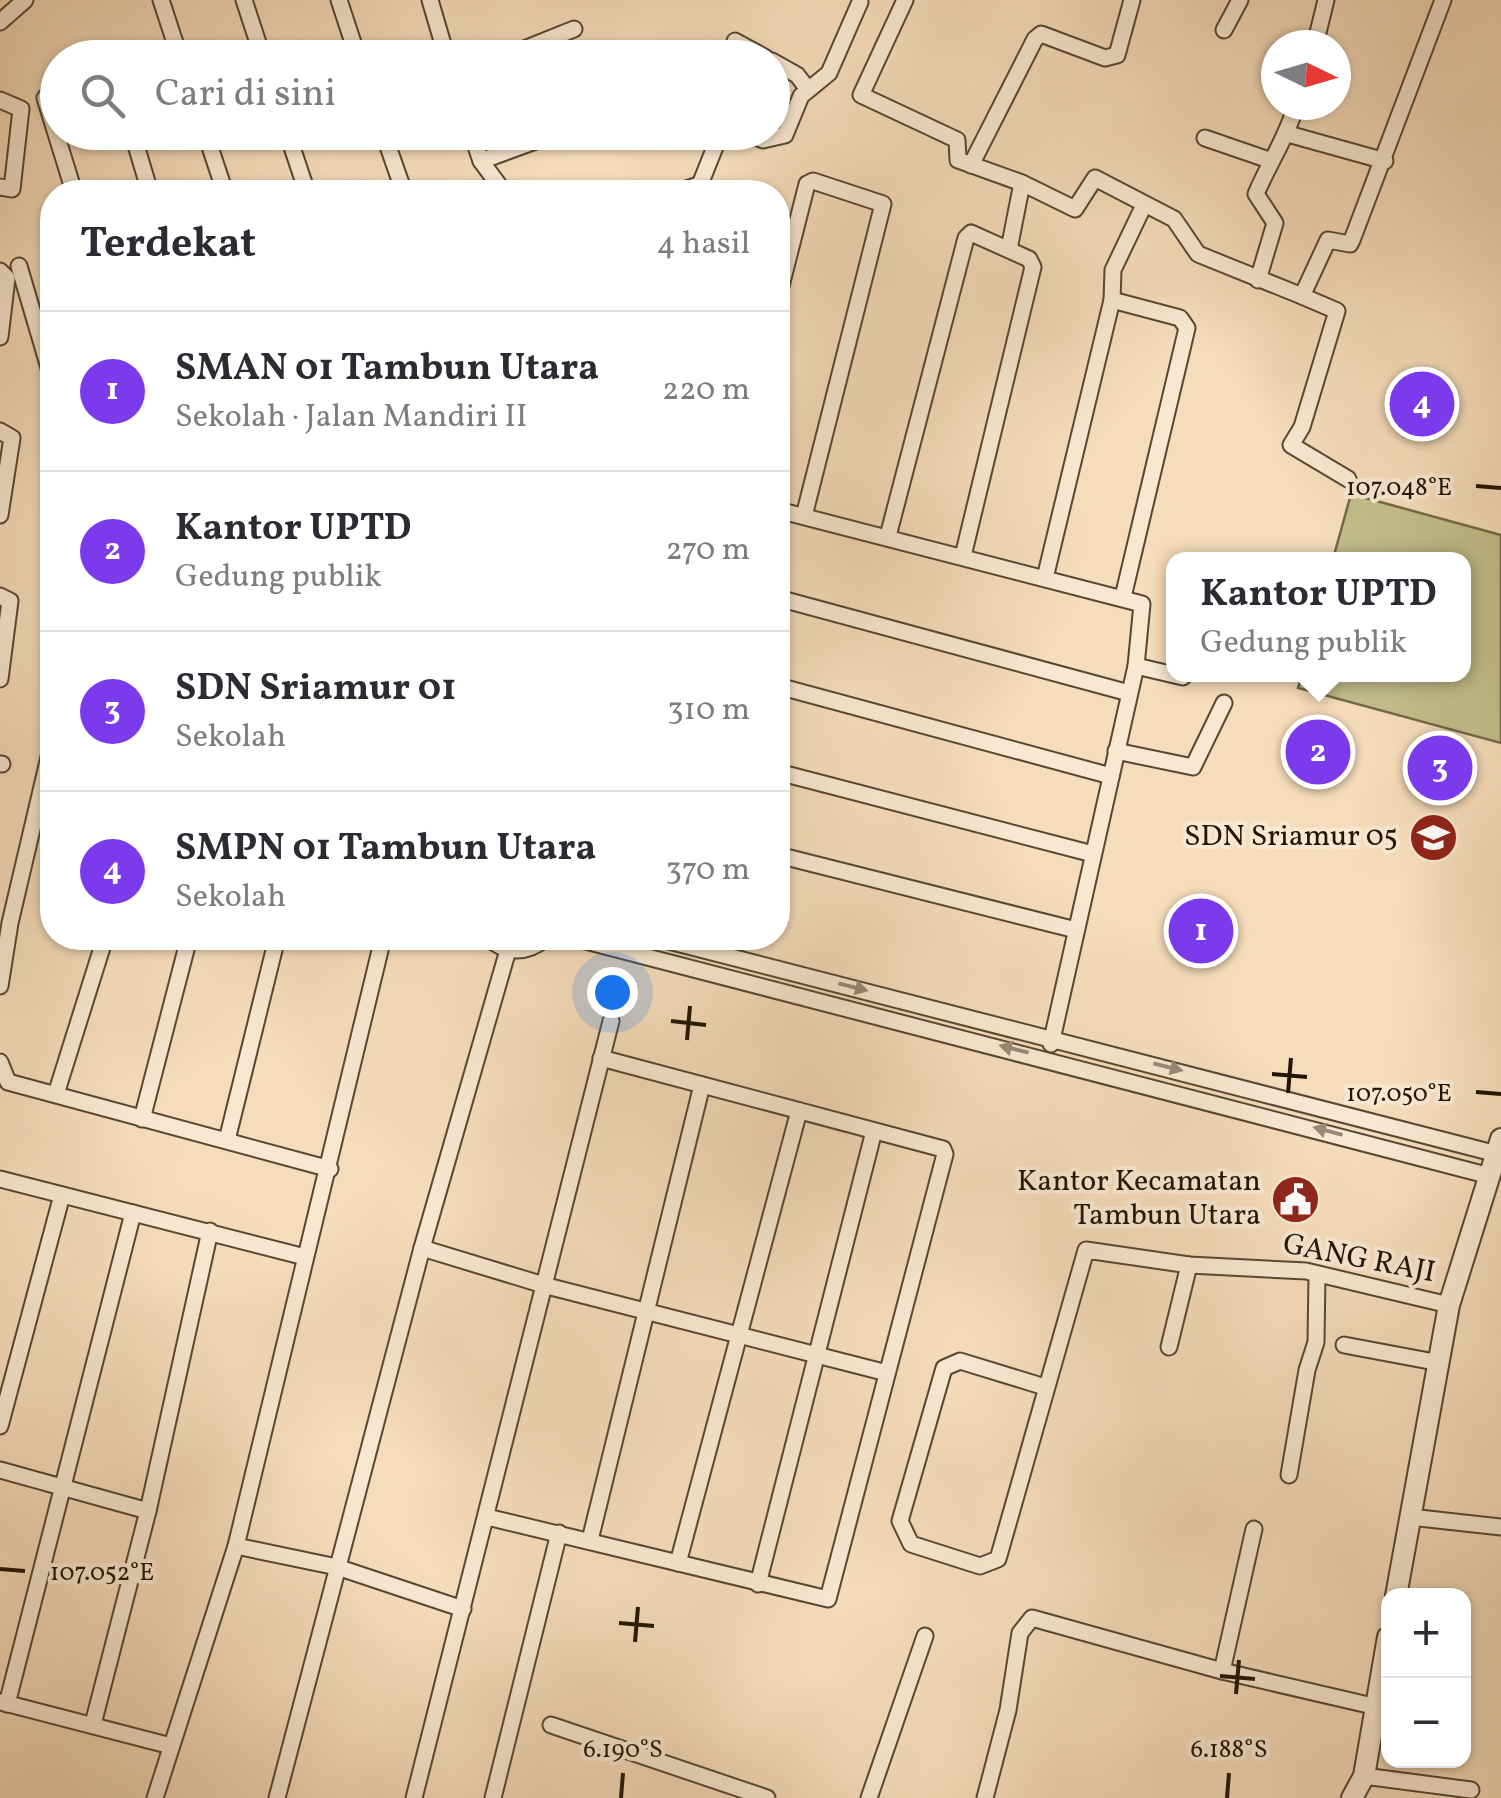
<!DOCTYPE html>
<html lang="id">
<head>
<meta charset="utf-8">
<style>
  body { margin:0; font-family:Vollkorn,serif; background:#f7f7f7; color:#2b2b33 }
  .controls { position:absolute; right:30px; bottom:30px; display:grid; overflow:hidden; border-radius:20px; box-shadow:0 2px 8px #0004 }
  .controls button { width:90px; height:90px; display:grid; place-items:center; padding:0; border:0; border-bottom:2px solid #e1e1e2; background:#fff; color:#2b2b33; font:50px sans-serif }
  .compass { position:absolute; left:1261px; top:30px; width:90px; height:90px; border-radius:50%; background:#fff; box-shadow:0 2px 8px #0004; rotate:95deg }
  .you { position:absolute; left:612px; top:992px; width:35px; height:35px; margin:-25px; border:8px solid #fff; border-radius:50%; background:#1a73e8; box-shadow:0 0 0 15px #1a73e833 }
  .badge { display:grid; place-items:center; width:65px; height:65px; border-radius:50%; background:#7c3aed; color:#fff; font-size:32px; font-weight:700 }
  .pin { position:absolute; translate:-50% -50%; border:5px solid #fff; box-shadow:0 2px 10px #0006 }
  .popup { position:absolute; left:1166px; top:552px; width:305px; height:130px; box-sizing:border-box; display:grid; place-content:center; border-radius:20px; background:#fff; filter:drop-shadow(0 2px 8px #0005); font-size:32px; white-space:nowrap; color:#7c7c81 }
  .popup b { font-size:38px; color:#2b2b33 }
  .popup::after { content:''; position:absolute; left:50%; top:100%; margin-left:-20px; border:20px solid transparent; border-top-color:#fff }
  .list { margin:0; padding:0; list-style:none }
  h2 { display:flex; justify-content:space-between; align-items:center; height:130px; margin:0; padding:0 40px; font-size:42px }
  h2 small { font-size:32px; font-weight:400; color:#7c7c81 }
  .list li { display:grid; grid-template-columns:65px 1fr auto; gap:30px; align-items:center; box-sizing:border-box; height:160px; padding:0 40px; border-top:2px solid #e1e1e2 }
  .list b { display:block; font-size:38px; white-space:nowrap }
  .list p { margin:0; font-size:32px; white-space:nowrap; color:#7c7c81 }
  .list em { font-size:32px; font-style:normal; color:#7c7c81 }
  .icon { flex:none; width:55px; height:55px; fill:none; stroke:currentColor; stroke-width:2; stroke-linecap:round; stroke-linejoin:round }
  .map { position:relative; flex:none; width:1501px; height:1798px; overflow:hidden }
  .search { position:absolute; background:#fff; box-shadow:0 2px 8px #0004; left:40px; top:40px; width:750px; height:110px; display:flex; align-items:center; gap:25px; box-sizing:border-box; padding:0 35px; border-radius:55px; color:#7c7c81; font-size:38px }
  .panel { position:absolute; background:#fff; box-shadow:0 2px 8px #0004; left:40px; top:180px; width:750px; height:770px; border-radius:40px }
  .map>svg:first-child { display:block }
  .green { fill:#c2be8b; stroke:#726a48; stroke-width:2.5 }
  .lines { fill:none; stroke-linecap:round; stroke-linejoin:round }
  .minor-casing { stroke:#574732; stroke-width:19 }
  .tertiary-casing { stroke:#574732; stroke-width:24 }
  .minor { stroke:#f8e8d2; stroke-width:15 }
  .tertiary { stroke:#f8e8d2; stroke-width:20 }
  .oneway { fill:#988976 }
  .ticks { fill:none; stroke:#221505; stroke-width:4 }
  .labels { text-anchor:middle; dominant-baseline:central; stroke-width:8; stroke-linejoin:round; paint-order:stroke }
  .poi-label { font-size:30px; fill:#221505; stroke:#f8e8d2; text-anchor:end }
  .street-label { font-size:30px; fill:#221505; stroke:#f8e8d2 }
  .ticks-label { font-size:25px; text-anchor:middle; fill:#221505; stroke:#f8e8d2; stroke-width:8; stroke-linejoin:round; paint-order:stroke }
</style>
</head>
<body>
<div class="map">
<svg width="1501" height="1798" viewBox="0 0 1501 1798">
  <rect width="100%" height="100%" fill="#f5dcba"/>
  <filter id="stains"><feTurbulence type="fractalNoise" baseFrequency=".002" numOctaves="4"/><feColorMatrix values="0 0 0 0 .2 0 0 0 0 .09 0 0 0 0 .02 0 0 0 .5 -.17"/></filter>
  <radialGradient id="worn" r=".72"><stop offset=".6" stop-color="#630" stop-opacity="0"/><stop offset="1" stop-color="#630" stop-opacity=".3"/></radialGradient>
  <polygon class="green" points="1351,494 1501,535 1501,743 1298,688 1302,675 1463,674 1463,560 1333,559"/>
  <g class="lines">
    <defs>
      <g id="minor">
        <polyline points="161,0 180,58"/>
        <polyline points="244,0 263,58"/>
        <polyline points="339,0 358,58"/>
        <polyline points="430,0 447,58"/>
        <polyline points="905,0 861,95 957,140 958,160 1022,183 1009,249"/>
        <polyline points="0,22 25,0"/>
        <polyline points="1224,30 1240,0"/>
        <polyline points="735,41 766,58"/>
        <polyline points="1315,45 1326,0"/>
        <polyline points="502,58 574,29"/>
        <polyline points="772,61 797,75 807,88"/>
        <polyline points="58,82 45,98 74,192"/>
        <polyline points="0,100 21,109 12,189 0,187"/>
        <polyline points="132,132 150,192"/>
        <polyline points="205,132 225,192"/>
        <polyline points="287,132 307,192"/>
        <polyline points="383,132 404,192"/>
        <polyline points="471,132 481,161 504,192"/>
        <polyline points="745,132 763,140 785,135 801,96 829,73 860,2"/>
        <polyline points="1288,134 1385,161"/>
        <polyline points="1205,138 1269,160"/>
        <polyline points="481,161 560,132"/>
        <polyline points="971,165 1035,39 1041,34 1105,58 1117,55 1132,0"/>
        <polyline points="1022,183 1075,209 1095,178 1174,219 1198,254 1302,296"/>
        <polyline points="678,192 698,185"/>
        <polyline points="697,192 721,132"/>
        <polyline points="19,266 52,378"/>
        <polyline points="0,271 7,278 0,337"/>
        <path d="M1258,280L1275,223L1256,194C1269,163 1287,137 1296,105"/>
        <polyline points="778,298 807,184 813,181 883,204 804,516"/>
        <polyline points="1112,300 1113,270 1144,205"/>
        <polyline points="0,431 12,438 0,515"/>
        <polyline points="1348,479 1291,445 1302,427 1337,311 1302,296 1328,240 1350,244 1352,240 1443,0"/>
        <polyline points="778,510 1142,604 1136,666 1051,1044"/>
        <polyline points="888,536 966,238 971,233 1029,259 1033,267 963,556"/>
        <polyline points="1045,578 1112,300 1180,318 1187,328 1123,597"/>
        <polyline points="0,596 10,601 0,679"/>
        <polyline points="778,598 1129,693"/>
        <polyline points="1136,666 1183,677"/>
        <polyline points="778,686 1111,776"/>
        <polyline points="1116,751 1193,767 1224,703"/>
        <polyline points="0,764 2,764"/>
        <polyline points="778,772 1093,854"/>
        <polyline points="778,855 1076,930"/>
        <path d="M488,938C507,954 527,954 546,938"/>
        <polyline points="574,938 1490,1176"/>
        <polyline points="657,938 1497,1154"/>
        <polyline points="0,986 10,923 52,744"/>
        <polyline points="0,1062 8,1082 330,1169"/>
        <polyline points="56,1094 105,938"/>
        <polyline points="142,1119 189,938"/>
        <polyline points="227,1140 277,938"/>
        <polyline points="0,1179 305,1257"/>
        <polyline points="422,1248 547,1286 887,1373"/>
        <polyline points="1344,1345 1440,1363"/>
        <polyline points="1169,1347 1189,1265"/>
        <polyline points="1045,1387 960,1361 944,1368 900,1521 911,1544 980,1566 998,1559 1086,1250 1189,1265 1306,1271 1449,1305"/>
        <polyline points="0,1426 62,1195"/>
        <polyline points="0,1470 148,1511"/>
        <polyline points="1289,1475 1307,1370 1316,1342 1317,1275"/>
        <polyline points="487,1517 828,1599 945,1154 943,1149 601,1058"/>
        <polyline points="1410,1517 1501,1527"/>
        <polyline points="590,1540 702,1085"/>
        <polyline points="236,1546 337,1567 463,1609"/>
        <polyline points="678,1563 799,1111"/>
        <polyline points="758,1584 874,1131"/>
        <polyline points="1222,1671 1254,1529"/>
        <polyline points="1,1702 171,1746"/>
        <polyline points="7,1704 133,1213"/>
        <polyline points="93,1724 148,1511 210,1231"/>
        <polyline points="551,1725 767,1798"/>
        <polyline points="1364,1776 1471,1790"/>
        <polyline points="155,1798 236,1546 383,938"/>
        <polyline points="277,1798 422,1248 508,950"/>
        <polyline points="414,1798 611,1021"/>
        <polyline points="493,1798 559,1533"/>
        <polyline points="869,1798 925,1636"/>
        <polyline points="985,1798 1008,1710 1020,1633 1032,1618 1222,1671 1377,1707"/>
      </g>
      <g id="tertiary">
        <polyline points="1396,1596 1449,1305 1501,1139"/>
        <polyline points="1352,1798 1364,1776 1388,1637"/>
      </g>
    </defs>
    <use href="#minor" class="minor-casing"/>
    <use href="#tertiary" class="tertiary-casing"/>
    <use href="#minor" class="minor"/>
    <use href="#tertiary" class="tertiary"/>
  </g>
  <defs><path id="oneway-solid" d="M-6-.8H1V-3.2L6.5 0L1 3.2V.8H-6Z" transform="scale(2.5)"/></defs>
  <g class="oneway">
    <use href="#oneway-solid" transform="translate(853 987) rotate(14)"/>
    <use href="#oneway-solid" transform="translate(1014 1049) rotate(-166)"/>
    <use href="#oneway-solid" transform="translate(1168 1067) rotate(14)"/>
    <use href="#oneway-solid" transform="translate(1328 1131) rotate(-165)"/>
  </g>
  <path class="ticks" d="M1476,486L1501,488M671,1021L706,1025M687,1040L690,1006M1272,1074L1307,1077M1476,1092L1501,1094M1288,1093L1291,1058M0,1569L25,1571M619,1623L654,1626M635,1642L638,1607M1220,1676L1255,1679M1236,1694L1239,1660M621,1798L623,1773M1227,1798L1229,1773"/>
  <defs>
    <symbol id="school-disc" viewBox="-11 -11 22 22"><circle r="9.5" fill="#8f2418" stroke="#f8e8d2"/><path d="M0-5L7-2L0 1L-7-2ZM-4 1L0 2.5L4 1V4Q0 6-4 4Z" fill="#fff"/></symbol>
    <symbol id="civic-disc" viewBox="-11 -11 22 22"><circle r="9.5" fill="#8f2418" stroke="#f8e8d2"/><path d="M-.6-6.5H3V-4.5H.6V-3L4-1V1h2V6H-6V1h2V-1L-.6-3ZM-1.2 2.5V6h2.4V2.5Z" fill="#fff"/></symbol>
  </defs>
  <g fill-rule="evenodd">
    <use href="#school-disc" x="1406" y="810" width="55" height="55"/>
    <use href="#civic-disc" x="1268" y="1172" width="55" height="55"/>
  </g>
  <g class="labels">
    <g class="poi-label">
      <text x="1398" y="837">SDN Sriamur 05</text>
      <text x="1261" y="1182">Kantor Kecamatan<tspan x="1261" dy="34">Tambun Utara</tspan></text>
    </g>
    <g class="street-label">
      <text transform="translate(1359 1259) rotate(11)">GANG RAJI</text>
    </g>
  </g>
  <g class="ticks-label">
    <text x="1399" y="495">107.048°E</text>
    <text x="1399" y="1101">107.050°E</text>
    <text x="102" y="1580">107.052°E</text>
    <text x="623" y="1757">6.190°S</text>
    <text x="1229" y="1757">6.188°S</text>
  </g>
  <rect width="100%" height="100%" filter="url(#stains)"/>
  <rect width="100%" height="100%" fill="url(#worn)"/>
</svg>
<div class="controls">
<button>+</button>
<button>−</button>
</div>
<svg class="compass" viewBox="-18 -18 36 36"><path d="M0-13l5 13h-10z" fill="#e53935"/><path d="M0 13l5-13h-10z" fill="#7c7c81"/></svg>
<div class="you"></div>
<div class="pin badge" style="left:1201px;top:931px">1</div>
<div class="pin badge" style="left:1318px;top:752px">2</div>
<div class="popup"><b>Kantor UPTD</b>Gedung publik</div>
<div class="pin badge" style="left:1440px;top:768px">3</div>
<div class="pin badge" style="left:1422px;top:404px">4</div>
<div class="search"><svg class="icon" aria-label="search" viewBox="0 0 24 24"><circle cx="10" cy="10" r="6"/><path d="M15 15l6 6"/></svg>Cari di sini</div>
<section class="panel">
<h2>Terdekat<small>4 hasil</small></h2>
<ul class="list">
<li><span class="badge">1</span><div><b>SMAN 01 Tambun Utara</b><p>Sekolah · Jalan Mandiri II</p></div><em>220 m</em></li>
<li><span class="badge">2</span><div><b>Kantor UPTD</b><p>Gedung publik</p></div><em>270 m</em></li>
<li><span class="badge">3</span><div><b>SDN Sriamur 01</b><p>Sekolah</p></div><em>310 m</em></li>
<li><span class="badge">4</span><div><b>SMPN 01 Tambun Utara</b><p>Sekolah</p></div><em>370 m</em></li>
</ul>
</section>
</div>
</body>
</html>
